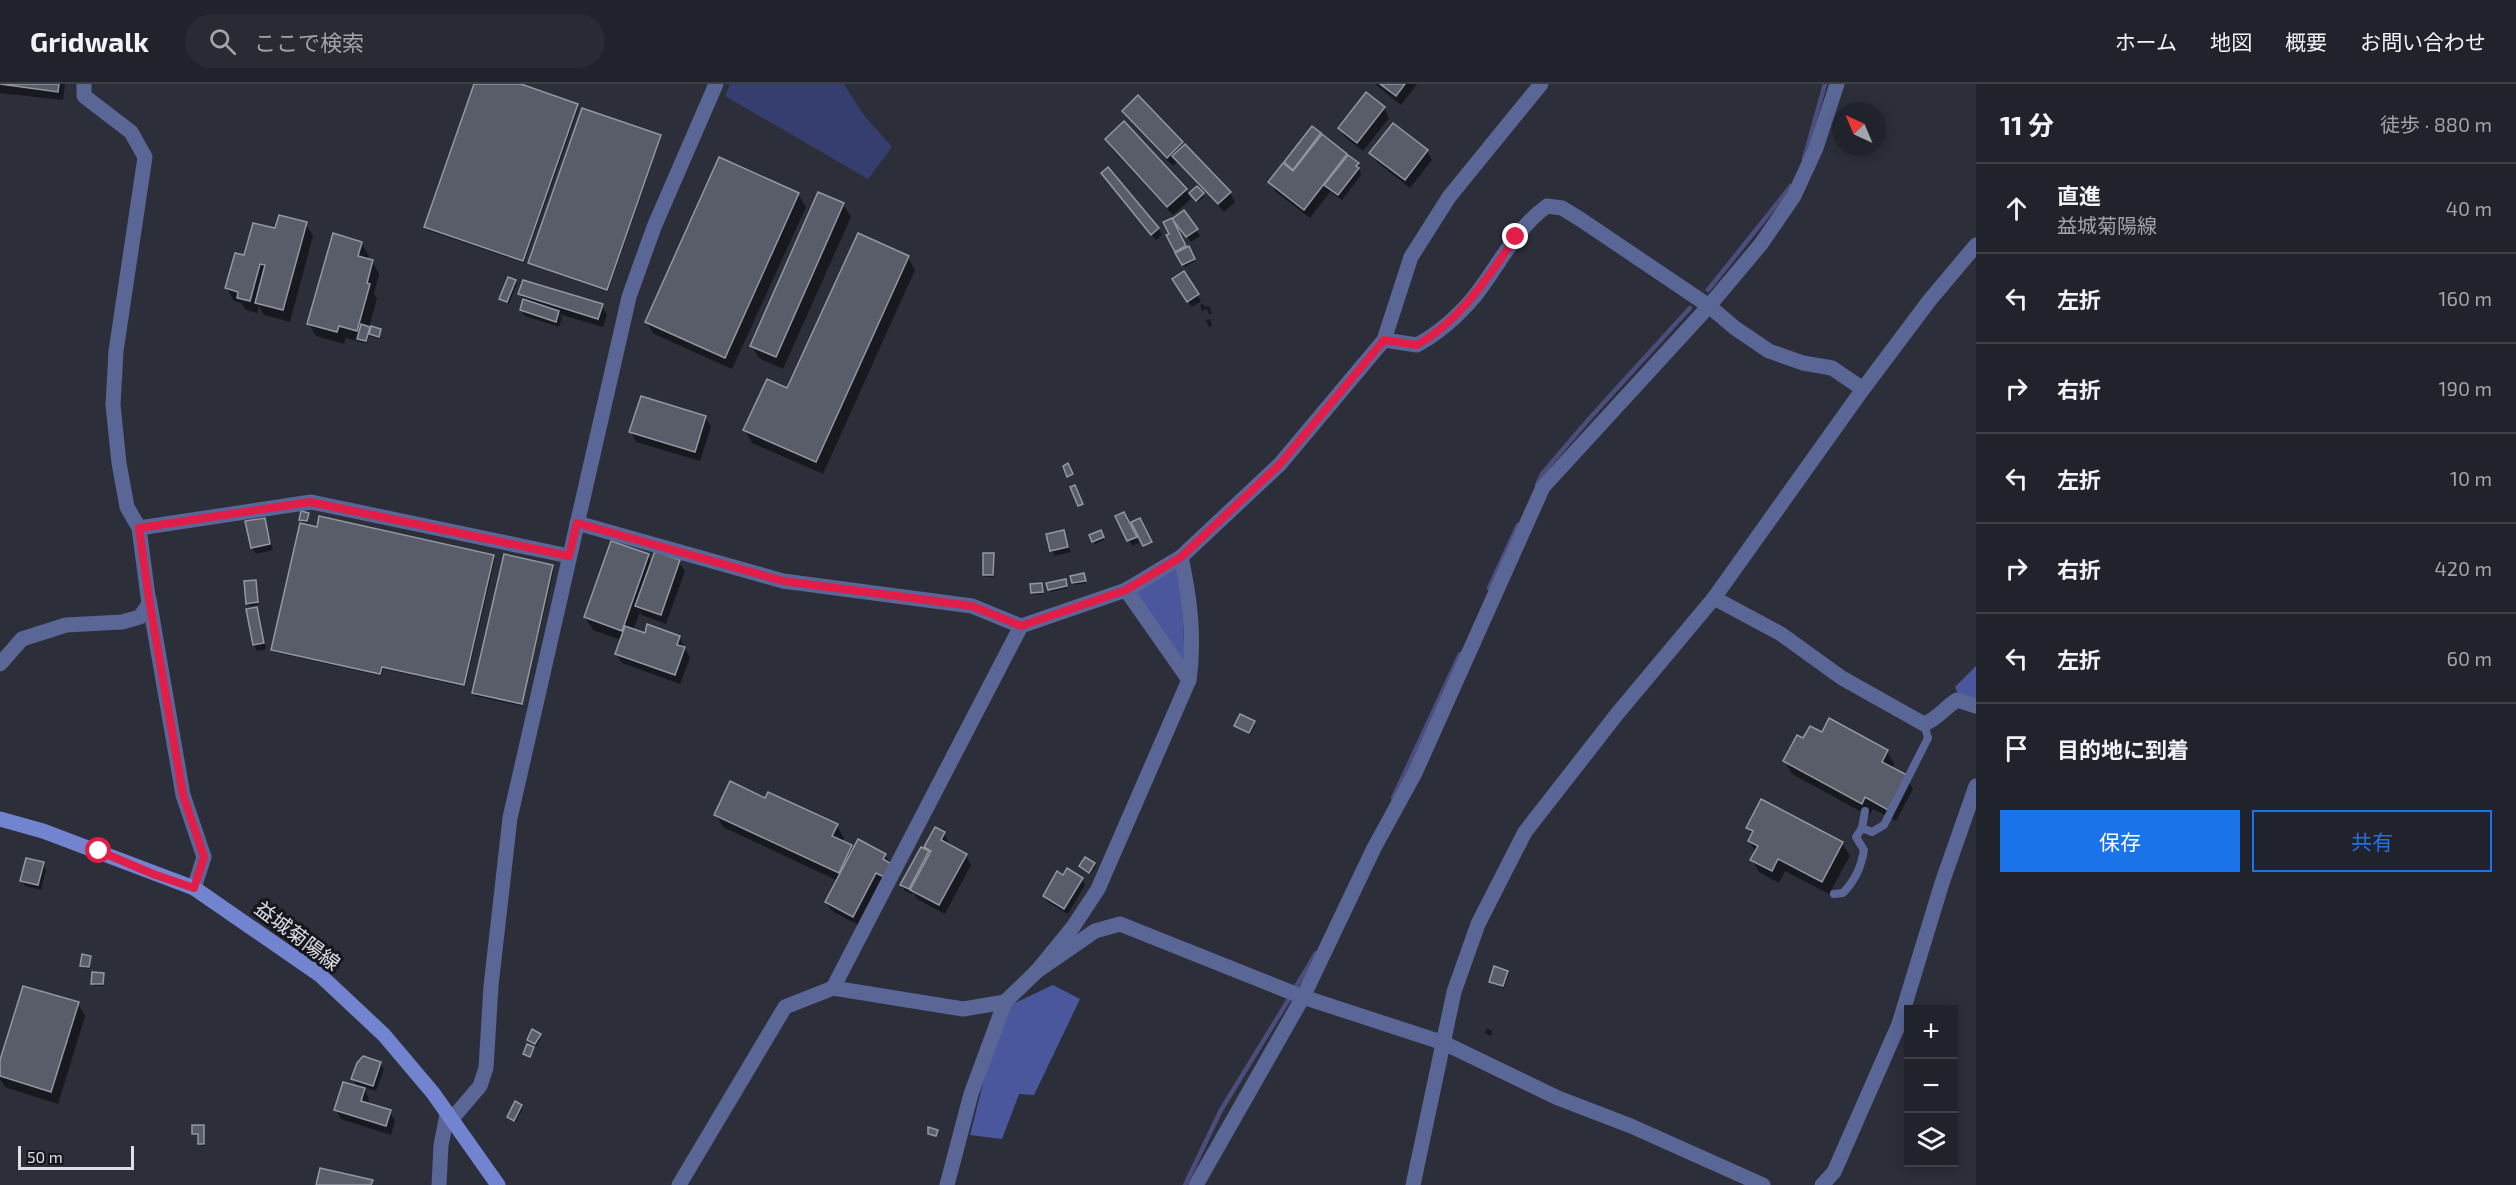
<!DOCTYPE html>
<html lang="ja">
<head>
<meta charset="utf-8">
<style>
  body { margin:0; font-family:"Exo 2","Noto Sans JP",sans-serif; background:#292b34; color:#f1f3f6 }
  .controls { position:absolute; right:18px; bottom:18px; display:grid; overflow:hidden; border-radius:0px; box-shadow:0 3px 15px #0003 }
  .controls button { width:54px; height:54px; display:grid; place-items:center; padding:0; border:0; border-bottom:2px solid #3e4048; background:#21232c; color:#f1f3f6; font:30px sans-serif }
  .compass { position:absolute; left:1832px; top:18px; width:54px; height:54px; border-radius:50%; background:#21232c; box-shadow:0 3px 15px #0003; rotate:316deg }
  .scale { position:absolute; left:18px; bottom:15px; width:116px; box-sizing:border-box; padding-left:6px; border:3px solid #dee0e7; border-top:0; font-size:16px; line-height:21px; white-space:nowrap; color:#dee0e7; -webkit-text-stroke:4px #16171c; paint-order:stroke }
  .stop { position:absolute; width:18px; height:18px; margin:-14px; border:4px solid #e11d48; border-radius:50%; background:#fff }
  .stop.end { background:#e11d48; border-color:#fff; box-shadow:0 2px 6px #0008 }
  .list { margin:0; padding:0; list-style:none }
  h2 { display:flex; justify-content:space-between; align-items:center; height:78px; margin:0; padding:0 24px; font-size:26px }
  h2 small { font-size:20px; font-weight:400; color:#a2a4a9 }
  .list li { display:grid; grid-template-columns:39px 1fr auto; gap:18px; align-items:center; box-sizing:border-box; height:90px; padding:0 24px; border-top:2px solid #3e4048 }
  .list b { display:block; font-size:22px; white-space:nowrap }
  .list p { margin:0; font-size:20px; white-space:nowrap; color:#a2a4a9 }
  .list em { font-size:20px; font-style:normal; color:#a2a4a9 }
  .actions { display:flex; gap:12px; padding:18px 24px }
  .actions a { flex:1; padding:14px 0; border:2px solid #1a73e8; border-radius:0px; text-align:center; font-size:21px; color:#1a73e8 }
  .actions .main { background:#1a73e8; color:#fff }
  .icon { flex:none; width:33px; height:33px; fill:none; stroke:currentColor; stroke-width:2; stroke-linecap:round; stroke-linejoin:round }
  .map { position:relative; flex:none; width:1976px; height:1101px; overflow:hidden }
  header { display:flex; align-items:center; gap:36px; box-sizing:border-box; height:84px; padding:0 30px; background:#21232c; border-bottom:2px solid #3e4048 }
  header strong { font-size:28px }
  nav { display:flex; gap:33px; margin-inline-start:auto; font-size:21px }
  .search { width:420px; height:54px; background:#292b34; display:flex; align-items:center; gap:15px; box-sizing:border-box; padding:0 21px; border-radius:33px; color:#a2a4a9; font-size:22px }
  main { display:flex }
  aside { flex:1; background:#21232c }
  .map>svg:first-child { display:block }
  .green { fill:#353e6f }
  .forest { fill:#4a579d }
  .shadow { fill:#0007 }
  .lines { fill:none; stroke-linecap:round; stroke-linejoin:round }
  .stream { stroke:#4d4d7d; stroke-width:4.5 }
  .building { fill:#595d69; stroke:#9397a4; stroke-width:1.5 }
  .service { stroke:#5a6696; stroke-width:8 }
  .minor { stroke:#5a6696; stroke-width:15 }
  .tertiary { stroke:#5a6696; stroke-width:15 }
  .secondary { stroke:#7283d0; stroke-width:15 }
  .route { stroke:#e11d48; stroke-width:8 }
  .labels { text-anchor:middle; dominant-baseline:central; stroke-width:6; stroke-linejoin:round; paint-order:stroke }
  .street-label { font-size:20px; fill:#dee0e7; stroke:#16171c }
</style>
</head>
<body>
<header>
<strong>Gridwalk</strong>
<div class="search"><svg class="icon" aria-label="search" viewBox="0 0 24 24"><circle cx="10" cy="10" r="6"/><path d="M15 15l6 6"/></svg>ここで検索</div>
<nav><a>ホーム</a><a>地図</a><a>概要</a><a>お問い合わせ</a></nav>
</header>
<main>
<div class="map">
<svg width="1976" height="1101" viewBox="0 0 1976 1101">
  <rect width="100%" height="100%" fill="#2c2f3a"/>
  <polygon class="green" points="730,0 844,0 863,30 892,63 868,95 725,12"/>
  <g class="forest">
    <polygon points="1174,483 1181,494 1185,581 1133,506"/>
    <polygon points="1976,582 1976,616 1958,610 1955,603"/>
    <polygon points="1053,901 1080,915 1034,1011 1019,1010 1002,1055 970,1051 1002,925"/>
  </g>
  <g class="shadow">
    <polygon points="0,0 65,0 63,16 0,9"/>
    <polygon points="476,0 516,0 577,21 579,23 524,179 427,146 426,143"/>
    <polygon points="1375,0 1417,0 1401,21"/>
    <polygon points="1366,11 1384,24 1389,34 1363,67 1345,53 1340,44"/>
    <polygon points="1138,13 1230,109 1235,118 1224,128 1177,78 1173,82 1129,36 1123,27"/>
    <polygon points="1313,44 1358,80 1361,91 1342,116 1330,108 1310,134 1276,108 1270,98 1290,87 1286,79"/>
    <polygon points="660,52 661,54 608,208 531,181 530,179"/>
    <polygon points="1107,56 1185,105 1191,115 1173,131 1112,65"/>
    <polygon points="1427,67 1432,76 1410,104 1377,78 1371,69"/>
    <polygon points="1108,85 1158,145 1162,151 1156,156 1106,96 1102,90"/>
    <polygon points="798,110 806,123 732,285 654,250 646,237"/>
    <polygon points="1190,110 1203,110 1204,113 1198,118"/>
    <polygon points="843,120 851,133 783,285 759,274 752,262"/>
    <polygon points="1171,136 1195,177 1185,183 1168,152 1171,150"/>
    <polygon points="306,140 313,152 290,238 264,231 259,222 257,229 246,226 241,219 234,217 227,204 245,173 277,146"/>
    <polygon points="1178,141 1196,146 1200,152 1191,158"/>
    <polygon points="361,159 369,172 367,176 372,177 379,190 374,210 377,214 369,244 380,246 380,255 369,252 367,259 364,259 346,254 344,260 316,252 309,240"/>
    <polygon points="908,173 915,186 823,390 752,359 745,346 788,306"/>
    <polygon points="1184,189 1201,217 1192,223 1177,201"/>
    <polygon points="515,197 517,199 509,220 503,217 501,215"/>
    <polygon points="520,210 602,222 607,231 603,243 559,230 562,234 559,243 525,232 521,226 524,218"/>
    <polygon points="1203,220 1205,223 1209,222 1212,230 1209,230 1207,225 1202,227 1200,221"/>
    <polygon points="1210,235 1212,242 1209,243 1206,236"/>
    <polygon points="705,333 711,343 700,377 636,358 631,348"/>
    <polygon points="309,430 308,439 302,438 301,435"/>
    <polygon points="1117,433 1127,435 1139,459 1132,462"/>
    <polygon points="264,435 273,466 256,470 252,464"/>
    <polygon points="1064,448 1071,468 1055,472 1052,466"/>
    <polygon points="1100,448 1104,456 1095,460 1091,452"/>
    <polygon points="656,469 679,478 685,487 666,540 642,531 640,528 633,546 645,551 679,553 690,574 680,600 622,579 616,570 621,556 593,546 585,533 648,472 652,478"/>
    <polygon points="993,471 994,493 986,493 984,491"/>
    <polygon points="493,473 495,475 465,603 383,585 381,592 274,568 273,566"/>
    <polygon points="552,483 554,485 522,622 475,612 474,609"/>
    <polygon points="1072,493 1085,493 1086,499 1074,501"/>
    <polygon points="1066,499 1068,504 1051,508 1050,506 1048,500"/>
    <polygon points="256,500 258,521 249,522 247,519"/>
    <polygon points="1041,501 1043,510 1034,511 1032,509"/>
    <polygon points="256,525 260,531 266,565 257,567 254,561"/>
    <polygon points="1254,638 1255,641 1250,651 1236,641"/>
    <polygon points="1822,650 1887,667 1894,680 1892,685 1906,693 1913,705 1896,737 1873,725 1869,732 1792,690 1785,677 1804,656"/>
    <polygon points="766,716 837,742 844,754 842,758 851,762 853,767 885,771 897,791 858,841 832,827 826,818 838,797 723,743 716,731"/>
    <polygon points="1748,744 1842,759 1850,772 1829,810 1785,787 1779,799 1759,788 1752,776 1756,768 1749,757 1752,751"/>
    <polygon points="944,750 949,759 948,762 966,771 971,781 945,830 917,815 913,808 912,810 905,807 902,801 921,765 929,769 926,763"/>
    <polygon points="43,780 46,786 41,806 25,802 22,796"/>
    <polygon points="1094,780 1096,782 1091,790 1081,782"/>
    <polygon points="1082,795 1085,801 1068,830 1048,818 1044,812"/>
    <polygon points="90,873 90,885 83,884 81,881"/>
    <polygon points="1507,888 1509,890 1504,904 1492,900 1491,897"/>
    <polygon points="103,890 104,902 94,902 93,900"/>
    <polygon points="78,920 85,932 58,1020 5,1003 0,995 0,982"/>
    <polygon points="1487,944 1492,947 1491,952 1485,949"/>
    <polygon points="539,951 541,953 537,962 530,958 528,956"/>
    <polygon points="380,979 384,985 376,1007 363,1003 369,1015 368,1020 390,1028 395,1037 391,1051 341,1035 335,1025 358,1004 353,995"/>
    <polygon points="521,1022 523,1024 516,1038 510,1036 509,1033"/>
    <polygon points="203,1043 205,1062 201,1062 199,1052 193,1050"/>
  </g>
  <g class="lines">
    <g class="stream">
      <polyline points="1804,75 1825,0"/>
      <polyline points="1708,206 1791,102"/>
      <polyline points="1537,401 1542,390 1589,335 1690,224"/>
      <polyline points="1489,504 1518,441"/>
      <polyline points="1393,714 1460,570"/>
      <polyline points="1297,901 1316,869"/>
      <polyline points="1185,1101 1221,1026 1289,915"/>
    </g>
  </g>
  <g class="building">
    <polygon points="0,0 59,0 58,8"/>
    <polygon points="474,0 521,0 578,20 523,177 424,143"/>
    <polygon points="1380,0 1405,0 1396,12"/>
    <polygon points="1366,8 1385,23 1357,59 1338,44"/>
    <polygon points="1138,11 1183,58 1167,74 1122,27"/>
    <polygon points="582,24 661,51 607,206 528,179"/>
    <polygon points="1124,37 1187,105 1167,123 1105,55"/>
    <polygon points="1393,39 1428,66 1405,96 1369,69"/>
    <polygon points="1312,42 1321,49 1293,86 1284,78"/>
    <polygon points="1322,50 1347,70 1304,126 1268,98 1283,79 1293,87"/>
    <polygon points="1185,60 1231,108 1218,120 1172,72"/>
    <polygon points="1348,71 1359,79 1356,82 1359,84 1338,111 1324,101"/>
    <polygon points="719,73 799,109 725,274 645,238"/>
    <polygon points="1108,83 1159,144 1151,151 1101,89"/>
    <polygon points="1197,102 1204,109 1196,117 1189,109"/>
    <polygon points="818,108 844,119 776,273 750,262"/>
    <polygon points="1184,126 1198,145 1186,153 1172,135"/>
    <polygon points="279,131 307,138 283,226 255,219 265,181 260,180 250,217 237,214 238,208 225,204 235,169 244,171 253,139 275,144"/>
    <polygon points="1172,134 1186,162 1175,168 1166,151 1169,150 1163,138"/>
    <polygon points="333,149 362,158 358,172 373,176 367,199 370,200 357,247 339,242 337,248 307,240"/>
    <polygon points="858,149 909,172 816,378 743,346 767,295 787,304"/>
    <polygon points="1189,162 1195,175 1182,181 1175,169"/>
    <polygon points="1184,187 1199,210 1187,218 1172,195"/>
    <polygon points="508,193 516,196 507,218 499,215"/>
    <polygon points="523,196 603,220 598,235 518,210"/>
    <polygon points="523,215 559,227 556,238 520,226"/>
    <polygon points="361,240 370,243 366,257 357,255"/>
    <polygon points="371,242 381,245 379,253 369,250"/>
    <polygon points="641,312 706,332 695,368 629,348"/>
    <polygon points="1068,379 1073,390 1067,393 1063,382"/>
    <polygon points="1075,401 1083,420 1078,422 1070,403"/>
    <polygon points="301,427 309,429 307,437 299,436"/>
    <polygon points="1124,428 1137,453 1127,457 1115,432"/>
    <polygon points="319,432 494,471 464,601 382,583 380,590 271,566 300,439 317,443"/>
    <polygon points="265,434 270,460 251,464 245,437"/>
    <polygon points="1140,434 1152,458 1143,462 1131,438"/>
    <polygon points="1064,446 1068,463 1050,467 1046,450"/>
    <polygon points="1101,446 1104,453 1092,458 1089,451"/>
    <polygon points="611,457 649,470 622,547 584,533"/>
    <polygon points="655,467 680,476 661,531 635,522"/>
    <polygon points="983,469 994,469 993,491 983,491"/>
    <polygon points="504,470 553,481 522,620 472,609"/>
    <polygon points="1084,489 1086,497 1072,499 1070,492"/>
    <polygon points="1066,495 1067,502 1048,506 1046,499"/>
    <polygon points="256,496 258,518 246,520 244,497"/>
    <polygon points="1042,499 1043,508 1031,509 1030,500"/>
    <polygon points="257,523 264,559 253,561 246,525"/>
    <polygon points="647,540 680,552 677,561 685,563 675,591 615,570 625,542 645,549"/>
    <polygon points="1240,630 1255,637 1249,649 1234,642"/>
    <polygon points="1829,634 1888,666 1882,678 1907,691 1888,726 1865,713 1862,720 1783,677 1797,651 1803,654 1810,642 1822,648"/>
    <polygon points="730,697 765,714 768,708 838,740 832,752 852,761 839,789 714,731"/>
    <polygon points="1761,715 1843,758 1822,798 1778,775 1772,787 1750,776 1758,762 1748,757 1753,747 1746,744"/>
    <polygon points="935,743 945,748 941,756 967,770 939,821 910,806 931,767 924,763"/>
    <polygon points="858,755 886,770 883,775 893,781 886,794 876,789 853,833 825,818"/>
    <polygon points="921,763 929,767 909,805 900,801"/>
    <polygon points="1085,773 1095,779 1089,789 1079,782"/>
    <polygon points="26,774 44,778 38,801 20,797"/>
    <polygon points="1067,784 1083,794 1064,825 1043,812 1057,787 1063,791"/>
    <polygon points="82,870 91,872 89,883 80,882"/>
    <polygon points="1494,882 1508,887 1503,902 1489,898"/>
    <polygon points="92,888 104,889 103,900 91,900"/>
    <polygon points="23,902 79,918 51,1008 0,992 0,976"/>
    <polygon points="532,945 541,950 535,960 527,956"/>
    <polygon points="527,960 534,963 530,973 523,970"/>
    <polygon points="363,972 381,978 373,1002 351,995 357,979"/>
    <polygon points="343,998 365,1004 361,1017 391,1026 386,1042 334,1026"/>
    <polygon points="515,1017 522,1021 514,1037 507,1033"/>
    <polygon points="192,1041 204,1041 204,1060 198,1060 198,1050 192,1050"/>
    <polygon points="928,1043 938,1046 936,1052 928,1050"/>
    <polygon points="320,1084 373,1096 371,1101 316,1101"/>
  </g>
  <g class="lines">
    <g class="service">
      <polyline points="1865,727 1862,744 1872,748 1884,741 1928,654 1924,640"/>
      <path d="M1834,810L1843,809C1855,796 1861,784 1864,766L1856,753L1862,744"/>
    </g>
    <g class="minor">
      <path d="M1384,256L1417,261C1439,249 1458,232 1474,213C1498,183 1515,145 1547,122L1562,124L1580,135L1709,222L1735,244L1769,267L1803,279L1832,284L1863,305"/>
      <polyline points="577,439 783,497 972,522 1021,542 1126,506 1181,473 1280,380 1384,256 1411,173 1449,113 1541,0"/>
      <polyline points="139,444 311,418 569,472"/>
      <path d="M1181,473C1190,514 1195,554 1189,596"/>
      <path d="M1714,514L1781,550L1842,594L1924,640C1938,635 1944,624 1957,616L1976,622"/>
      <polyline points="149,515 183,711 204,773 194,804"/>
      <polyline points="0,580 22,555 66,541 122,538 140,533 149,520 139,444 127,423 119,379 113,321 116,267 145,73 131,48 84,12 84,0"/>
      <polyline points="1037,887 1095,847 1120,840 1303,913 1444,959 1558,1014 1631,1042 1763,1101"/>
      <polyline points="833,904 1021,542"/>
      <polyline points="439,1101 441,1061 447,1031"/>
      <polyline points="679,1101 785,923 833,904 963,925 1005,918"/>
      <polyline points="947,1101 971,1010 1005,918 1037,887 1073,843 1098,805 1189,596 1126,506"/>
      <polyline points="1196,1101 1303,913 1374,764 1415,689 1543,403 1709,222 1761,160 1794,112 1816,64 1837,0"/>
      <polyline points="1413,1101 1454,908 1478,840 1525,748 1617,630 1714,514 1863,305 1929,217 1976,161"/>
      <polyline points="1822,1101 1834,1088 1899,940 1942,799 1976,702"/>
    </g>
    <polyline class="tertiary" points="451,1036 480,1002 486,984 491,902 510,734 629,213 654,143 716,0"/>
    <polyline class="secondary" points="0,735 43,747 194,804 320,891 384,951 433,1009 498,1101"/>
  </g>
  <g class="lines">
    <path class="route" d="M99,767L153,790L194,804L204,773L183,711L149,515L139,444L310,418L569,472L577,439L783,497L972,522L1021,542L1126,506L1181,473L1280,380L1384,256L1417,261C1461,236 1487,194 1516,153"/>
  </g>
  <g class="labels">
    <g class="street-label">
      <text transform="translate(298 851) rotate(37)">益城菊陽線</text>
    </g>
  </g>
</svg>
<div class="controls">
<button>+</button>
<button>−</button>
<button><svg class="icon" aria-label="layers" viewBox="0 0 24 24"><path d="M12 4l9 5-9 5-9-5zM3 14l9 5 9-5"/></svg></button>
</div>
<svg class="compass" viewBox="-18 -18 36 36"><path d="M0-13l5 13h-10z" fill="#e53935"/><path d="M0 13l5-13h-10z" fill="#a2a4a9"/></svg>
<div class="scale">50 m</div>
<div class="stop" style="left:99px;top:767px"></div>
<div class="stop end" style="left:1516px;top:153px"></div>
</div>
<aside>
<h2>11 分<small>徒歩 · 880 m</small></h2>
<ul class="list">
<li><svg class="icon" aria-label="ahead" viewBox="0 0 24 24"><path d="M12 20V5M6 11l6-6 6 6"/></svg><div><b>直進</b><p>益城菊陽線</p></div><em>40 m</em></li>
<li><svg class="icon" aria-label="left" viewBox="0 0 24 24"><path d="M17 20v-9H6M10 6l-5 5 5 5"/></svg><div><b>左折</b></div><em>160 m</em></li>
<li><svg class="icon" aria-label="right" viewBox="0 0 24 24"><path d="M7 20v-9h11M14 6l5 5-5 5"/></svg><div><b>右折</b></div><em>190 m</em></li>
<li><svg class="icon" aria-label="left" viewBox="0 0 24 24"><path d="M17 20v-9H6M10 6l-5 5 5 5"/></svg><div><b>左折</b></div><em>10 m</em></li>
<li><svg class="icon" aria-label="right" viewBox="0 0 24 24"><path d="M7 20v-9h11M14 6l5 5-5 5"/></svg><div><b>右折</b></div><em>420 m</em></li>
<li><svg class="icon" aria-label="left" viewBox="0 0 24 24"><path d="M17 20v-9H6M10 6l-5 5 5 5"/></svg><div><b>左折</b></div><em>60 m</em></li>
<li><svg class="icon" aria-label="arrive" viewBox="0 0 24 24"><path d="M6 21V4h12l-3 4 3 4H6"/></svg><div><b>目的地に到着</b></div></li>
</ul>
<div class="actions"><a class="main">保存</a><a>共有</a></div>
</aside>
</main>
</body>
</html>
